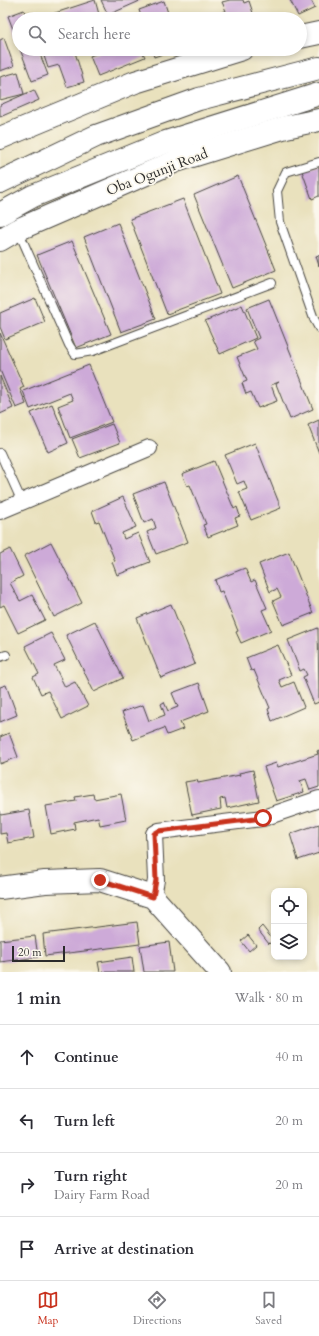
<!DOCTYPE html>
<html lang="en">
<head>
<meta charset="utf-8">
<style>
  body { margin:0; font-family:Cardo,serif; background:#f7f7f7; color:#2b2b33 }
  .controls { position:absolute; right:12px; bottom:12px; display:grid; overflow:hidden; border-radius:8px; box-shadow:0 2px 6px #0003 }
  .controls button { width:36px; height:36px; display:grid; place-items:center; padding:0; border:0; border-bottom:1px solid #e1e1e2; background:#fff; color:#2b2b33; font:20px sans-serif }
  .scale { position:absolute; left:12px; bottom:10px; width:53px; box-sizing:border-box; padding-left:4px; border:2px solid #2b2b2b; border-top:0; font-size:11px; line-height:14px; white-space:nowrap; color:#2b2b2b; -webkit-text-stroke:3px #fbf7ec; paint-order:stroke }
  .stop { position:absolute; width:12px; height:12px; margin:-9px; border:3px solid #c8321e; border-radius:50%; background:#fff }
  .stop.end { background:#c8321e; border-color:#fff; box-shadow:0 1px 4px #0008 }
  .list { margin:0; padding:0; list-style:none }
  h2 { display:flex; justify-content:space-between; align-items:center; height:52px; margin:0; padding:0 16px; font-size:17px }
  h2 small { font-size:13px; font-weight:400; color:#7c7c81 }
  .list li { display:grid; grid-template-columns:26px 1fr auto; gap:12px; align-items:center; box-sizing:border-box; height:64px; padding:0 16px; border-top:1px solid #e1e1e2 }
  .list b { display:block; font-size:15px; white-space:nowrap }
  .list p { margin:0; font-size:13px; white-space:nowrap; color:#7c7c81 }
  .list em { font-size:13px; font-style:normal; color:#7c7c81 }
  .icon { flex:none; width:22px; height:22px; fill:none; stroke:currentColor; stroke-width:2; stroke-linecap:round; stroke-linejoin:round }
  .map { position:relative; flex:none; width:319px; height:972px; overflow:hidden }
  .search { position:absolute; background:#fff; box-shadow:0 2px 6px #0003; left:12px; right:12px; top:12px; height:44px; display:flex; align-items:center; gap:10px; box-sizing:border-box; padding:0 14px; border-radius:22px; color:#7c7c81; font-size:15px }
  .sheet { height:308px; background:#fff }
  nav { display:flex; justify-content:space-around; align-items:center; box-sizing:border-box; height:56px; border-top:1px solid #e1e1e2; background:#fff; font-size:11px; color:#7c7c81 }
  nav a { display:grid; justify-items:center; gap:2px }
  nav .on { color:#c8321e }
  .map>svg:first-child { display:block }
  .building { fill:#cdaad8 }
  .lines { fill:none; stroke-linecap:round; stroke-linejoin:round }
  .service-casing { stroke:#484641; stroke-width:10 }
  .minor-casing { stroke:#484641; stroke-width:18 }
  .secondary-casing { stroke:#484641; stroke-width:24 }
  .service { stroke:#fff; stroke-width:8 }
  .minor { stroke:#fff; stroke-width:16 }
  .secondary { stroke:#fff; stroke-width:22 }
  .route { stroke:#c8321e; stroke-width:5 }
  .labels { text-anchor:middle; dominant-baseline:central; stroke-width:3.5; stroke-linejoin:round; paint-order:stroke }
  .street-label { font-size:14px; fill:#2b2b2b; stroke:#fbf7ec }
</style>
</head>
<body>
<div class="map">
<svg width="319" height="972" viewBox="0 0 319 972">
  <rect width="100%" height="100%" fill="#fbf7ec"/>
  <filter id="ink" filterUnits="userSpaceOnUse"><feTurbulence type="fractalNoise" baseFrequency=".025" numOctaves="2"/><feDisplacementMap in="SourceGraphic" scale="8" xChannelSelector="R" yChannelSelector="G"/><feConvolveMatrix kernelMatrix="1 2 1 2 8 2 1 2 1" color-interpolation-filters="sRGB"/></filter>
  <filter id="wash" filterUnits="userSpaceOnUse"><feTurbulence type="fractalNoise" baseFrequency=".012" numOctaves="4" result="noise"/><feDisplacementMap in="SourceGraphic" scale="16" xChannelSelector="R" yChannelSelector="G"/><feGaussianBlur stdDeviation="0.9" result="paint"/><feColorMatrix in="noise" values="0 0 0 0 0 0 0 0 0 0 0 0 0 0 0 0 0 1.4 0 .05"/><feComposite in="paint" operator="in"/></filter>
  <g filter="url(#wash)">
    <rect width="100%" height="100%" fill="#e9e1bd"/>
    <g id="blocks">
      <g class="building">
        <polygon points="95,0 100,18 46,19 46,16"/>
        <polygon points="101,0 142,0 108,15"/>
        <polygon points="230,0 243,0 244,3 249,1 255,19 229,19 229,17 220,19 218,14 226,11 222,2"/>
        <polygon points="290,0 311,0 315,8 298,16"/>
        <polygon points="164,1 170,19 142,19 139,10"/>
        <polygon points="24,10 27,19 19,19 19,45 8,16"/>
        <polygon points="4,38 14,66 0,71 0,40"/>
        <polygon points="20,49 38,49 48,75 32,81"/>
        <polygon points="45,49 74,49 84,82 67,87 59,65 48,68 42,50"/>
        <polygon points="107,49 141,49 145,57 98,76 90,56"/>
        <polygon points="152,49 177,49 154,57"/>
        <polygon points="18,72 24,94 0,100 0,77"/>
        <polygon points="34,90 39,100 0,117 0,105"/>
        <polygon points="319,165 319,196 312,199 302,171"/>
        <polygon points="238,176 276,270 232,288 194,195"/>
        <polygon points="183,199 220,294 167,314 130,219"/>
        <polygon points="118,223 156,319 121,332 84,237"/>
        <polygon points="72,241 111,334 76,348 37,255"/>
        <polygon points="319,255 319,266 316,256"/>
        <polygon points="35,298 45,322 5,339 0,327 0,313"/>
        <polygon points="269,299 313,409 290,419 276,384 279,382 271,385 277,401 258,408 251,392 246,394 242,383 247,381 237,357 257,349 253,341 259,338 247,308"/>
        <polygon points="242,305 256,338 220,354 205,321"/>
        <polygon points="0,333 24,387 20,389 26,404 16,408 0,370"/>
        <polygon points="89,365 112,422 70,438 58,406 73,400 70,393 30,409 23,391"/>
        <polygon points="0,376 13,408 0,414"/>
        <polygon points="52,404 68,443 48,452 31,413"/>
        <polygon points="319,420 319,453 308,425"/>
        <polygon points="112,424 120,443 80,458 72,439"/>
        <polygon points="255,443 281,508 251,520 239,492 247,489 244,481 237,484 225,455"/>
        <polygon points="214,461 234,509 237,507 240,516 235,518 238,525 208,537 203,525 206,524 190,485 187,486 182,474"/>
        <polygon points="164,482 188,542 156,554 147,532 156,528 153,519 144,523 133,494"/>
        <polygon points="123,497 136,527 122,533 124,539 138,533 150,562 117,575 112,562 115,561 99,521 96,522 92,511"/>
        <polygon points="51,542 82,603 54,617 24,556"/>
        <polygon points="10,549 23,576 10,583 20,601 32,595 45,620 18,633 4,605 0,607 0,554"/>
        <polygon points="289,552 313,613 283,625 273,601 281,597 277,589 270,592 259,564"/>
        <polygon points="245,568 251,582 255,580 267,608 262,610 271,630 241,643 236,632 238,631 222,591 219,592 215,580"/>
        <polygon points="171,604 195,664 161,678 137,618"/>
        <polygon points="95,621 123,678 94,692 66,635"/>
        <polygon points="318,628 319,702 314,704 303,677 307,675 304,669 300,671 288,640"/>
        <polygon points="51,633 65,660 54,665 65,687 75,682 88,706 62,719 48,691 41,694 33,677 39,674 25,646"/>
        <polygon points="278,645 291,675 279,680 282,687 294,682 304,707 272,721 268,709 270,708 254,670 251,671 246,658"/>
        <polygon points="199,683 209,711 180,722 183,729 167,735 164,728 133,740 122,712 143,705 149,721 165,715 161,704 164,702 168,711 178,707 172,693"/>
        <polygon points="6,685 17,715 0,722 0,687"/>
        <polygon points="9,733 18,757 0,764 0,737"/>
        <polygon points="319,750 319,787 310,790 306,779 300,781 304,792 276,801 264,767 276,763 278,767 318,754 317,751"/>
        <polygon points="253,770 259,801 227,808 225,798 220,799 221,809 192,815 185,782 197,780 198,783 240,775 239,773"/>
        <polygon points="93,794 94,799 121,794 126,820 100,825 98,817 74,822 75,829 51,834 46,806 76,801 75,797"/>
        <polygon points="29,810 34,838 8,843 6,833 0,834 0,811 1,815"/>
        <polygon points="319,824 319,853 298,860 290,834"/>
        <polygon points="137,922 140,944 45,956 43,934"/>
        <polygon points="262,926 273,940 269,944 258,930"/>
        <polygon points="248,935 256,945 249,951 241,941"/>
        <polygon points="35,936 38,957 0,962 0,940"/>
        <polygon points="169,942 173,972 144,972 140,946"/>
        <polygon points="132,957 134,972 100,972 98,962"/>
      </g>
    </g>
  </g>
  <g filter="url(#ink)">
    <use href="#blocks" fill-opacity="0" stroke="#484641" stroke-width="1"/>
    <g class="lines">
      <defs>
        <g id="service">
          <polyline points="319,162 286,172 277,191 280,222 314,319 319,328"/>
          <polyline points="18,230 69,345 75,354 93,351 272,283"/>
          <polyline points="0,453 22,502"/>
          <polyline points="0,657 6,655"/>
        </g>
        <g id="minor">
          <polyline points="0,511 149,448"/>
          <polyline points="153,897 156,880 154,834 159,831 263,818 319,799"/>
        </g>
        <g id="secondary">
          <polyline points="300,37 319,33"/>
          <polyline points="0,138 135,82 242,49"/>
          <polyline points="0,182 96,136 199,99 319,68"/>
          <polyline points="0,214 33,196 166,142 319,94"/>
          <polyline points="0,240 17,230 176,161 286,127 319,120"/>
          <polyline points="0,888 45,882 100,880 153,897 220,972"/>
        </g>
      </defs>
      <use href="#service" class="service-casing"/>
      <use href="#minor" class="minor-casing"/>
      <use href="#secondary" class="secondary-casing"/>
      <use href="#service" class="service"/>
      <use href="#minor" class="minor"/>
      <use href="#secondary" class="secondary"/>
    </g>
  </g>
  <g class="lines" filter="url(#ink)">
    <polyline class="route" points="100,880 153,897 156,880 154,834 159,831 263,818"/>
  </g>
  <g class="labels">
    <g class="street-label">
      <text transform="translate(157 172) rotate(-21)">Oba Ogunji Road</text>
    </g>
  </g>
</svg>
<div class="controls">
<button><svg class="icon" aria-label="locate" viewBox="0 0 24 24"><circle cx="12" cy="12" r="6"/><path d="M12 2v4M12 18v4M2 12h4M18 12h4"/></svg></button>
<button><svg class="icon" aria-label="layers" viewBox="0 0 24 24"><path d="M12 4l9 5-9 5-9-5zM3 14l9 5 9-5"/></svg></button>
</div>
<div class="scale">20 m</div>
<div class="stop" style="left:263px;top:818px"></div>
<div class="stop end" style="left:100px;top:880px"></div>
<div class="search"><svg class="icon" aria-label="search" viewBox="0 0 24 24"><circle cx="10" cy="10" r="6"/><path d="M15 15l6 6"/></svg>Search here</div>
</div>
<section class="sheet">
<h2>1 min<small>Walk · 80 m</small></h2>
<ul class="list">
<li><svg class="icon" aria-label="ahead" viewBox="0 0 24 24"><path d="M12 20V5M6 11l6-6 6 6"/></svg><div><b>Continue</b></div><em>40 m</em></li>
<li><svg class="icon" aria-label="left" viewBox="0 0 24 24"><path d="M17 20v-9H6M10 6l-5 5 5 5"/></svg><div><b>Turn left</b></div><em>20 m</em></li>
<li><svg class="icon" aria-label="right" viewBox="0 0 24 24"><path d="M7 20v-9h11M14 6l5 5-5 5"/></svg><div><b>Turn right</b><p>Dairy Farm Road</p></div><em>20 m</em></li>
<li><svg class="icon" aria-label="arrive" viewBox="0 0 24 24"><path d="M6 21V4h12l-3 4 3 4H6"/></svg><div><b>Arrive at destination</b></div></li>
</ul>
</section>
<nav>
<a class="on"><svg class="icon" aria-label="map" viewBox="0 0 24 24"><path d="M3 6l6-2 6 2 6-2v14l-6 2-6-2-6 2zM9 4v14M15 6v14"/></svg>Map</a>
<a><svg class="icon" aria-label="directions" viewBox="0 0 24 24"><path d="M12 3l9 9-9 9-9-9zM9 14v-3h6M13 9l2 2-2 2"/></svg>Directions</a>
<a><svg class="icon" aria-label="saved" viewBox="0 0 24 24"><path d="M7 4h10v16l-5-4-5 4z"/></svg>Saved</a>
</nav>
</body>
</html>
